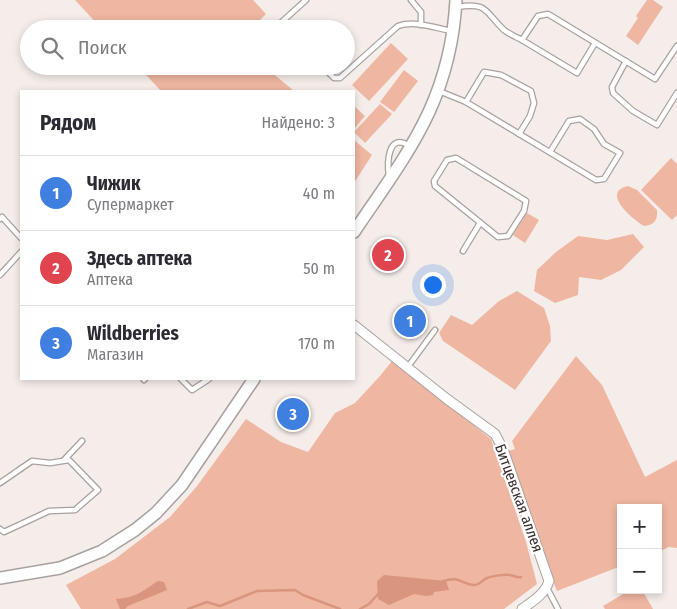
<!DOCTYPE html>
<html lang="ru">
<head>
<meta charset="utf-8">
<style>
  body { margin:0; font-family:"Fira Sans Condensed",sans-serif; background:#f7f7f7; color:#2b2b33 }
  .controls { position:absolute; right:15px; bottom:15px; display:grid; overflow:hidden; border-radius:0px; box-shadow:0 2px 8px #0003 }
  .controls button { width:45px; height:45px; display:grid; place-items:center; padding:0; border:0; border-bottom:1px solid #e1e1e2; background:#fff; color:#2b2b33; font:25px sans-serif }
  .you { position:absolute; left:432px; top:284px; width:18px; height:18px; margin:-12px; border:4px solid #fff; border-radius:50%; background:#1a73e8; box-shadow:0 0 0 8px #1a73e833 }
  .badge { display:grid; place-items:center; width:32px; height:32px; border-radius:50%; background:#b95229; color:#fff; font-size:16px; font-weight:700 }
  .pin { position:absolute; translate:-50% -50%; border:2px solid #fff; box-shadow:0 1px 5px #0006 }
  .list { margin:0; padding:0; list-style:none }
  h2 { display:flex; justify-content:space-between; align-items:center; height:65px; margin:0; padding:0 20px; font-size:21px }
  h2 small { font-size:16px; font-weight:400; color:#7c7c81 }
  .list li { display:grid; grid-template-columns:32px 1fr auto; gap:15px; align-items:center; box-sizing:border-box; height:75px; padding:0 20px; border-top:1px solid #e1e1e2 }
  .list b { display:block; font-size:19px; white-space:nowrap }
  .list p { margin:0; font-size:16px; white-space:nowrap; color:#7c7c81 }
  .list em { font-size:16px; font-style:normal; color:#7c7c81 }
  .icon { flex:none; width:28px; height:28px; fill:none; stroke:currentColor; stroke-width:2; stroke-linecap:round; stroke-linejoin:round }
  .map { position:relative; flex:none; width:677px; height:609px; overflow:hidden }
  .search { position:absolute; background:#fff; box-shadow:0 2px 8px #0003; left:20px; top:20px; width:335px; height:55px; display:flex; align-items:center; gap:12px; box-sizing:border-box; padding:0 18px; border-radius:28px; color:#7c7c81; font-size:19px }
  .panel { position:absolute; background:#fff; box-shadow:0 2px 8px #0003; left:20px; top:90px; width:335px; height:290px; border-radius:0px }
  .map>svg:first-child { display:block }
  .green { fill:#efb6a1 }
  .water { fill:#d9957d }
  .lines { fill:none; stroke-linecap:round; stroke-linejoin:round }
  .stream { stroke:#d9957d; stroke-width:2.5 }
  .service-casing { stroke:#a9a19f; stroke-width:7 }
  .minor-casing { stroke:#a9a19f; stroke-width:11 }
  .tertiary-casing { stroke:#a9a19f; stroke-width:14 }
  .service { stroke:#fff; stroke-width:4.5 }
  .minor { stroke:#fff; stroke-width:9 }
  .tertiary { stroke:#fff; stroke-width:11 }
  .labels { text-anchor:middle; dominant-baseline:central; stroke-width:4.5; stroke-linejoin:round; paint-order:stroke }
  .street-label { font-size:15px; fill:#322f2e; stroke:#fffbfa }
</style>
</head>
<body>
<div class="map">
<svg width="677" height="609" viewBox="0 0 677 609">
  <rect width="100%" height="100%" fill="#f5edea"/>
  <g class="green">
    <polygon points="75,0 253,0 266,14 251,29 102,29"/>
    <polygon points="647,0 653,0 663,7 638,45 626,36 638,18 636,16"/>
    <polygon points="391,43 408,59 369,101 352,85"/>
    <polygon points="138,66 264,66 294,91 161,91"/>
    <polygon points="404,70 418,81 394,112 380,102"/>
    <polygon points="380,104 392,114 365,143 354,132"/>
    <polygon points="354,106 365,116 354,129"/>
    <polygon points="354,140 372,155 354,183"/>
    <polygon points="671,158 677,164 677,215 672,220 641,190"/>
    <path d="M628,186L637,190L657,210C658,220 654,225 644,226C633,220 600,192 628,186Z"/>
    <polygon points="527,213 539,220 525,243 513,235"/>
    <polygon points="633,234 644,247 621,270 601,280 579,277 578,295 555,303 534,291 537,270 556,252 578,236 607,240"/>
    <polygon points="517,291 544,308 550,326 551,341 515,390 443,341 439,333 451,315 472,325 499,301"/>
    <polygon points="576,356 602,385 645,477 677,460 677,548 669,547 658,552 658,508 621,508 621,566 557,591 536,538 506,452 515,449 512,441"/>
    <polygon points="392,361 491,439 526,542 537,584 504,609 81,609 66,585 115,559 170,517 197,486 246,419 281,442 308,452 335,413 355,403 380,376"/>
    <polygon points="630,590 642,590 653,609 605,609 603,606"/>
  </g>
  <g class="water">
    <polygon points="384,575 446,581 449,590 434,592 433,595 426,596 414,594 389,605 378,599 377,581"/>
    <path d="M158,581L164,582L167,590L128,606L125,609H120L116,599C135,598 143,591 158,581Z"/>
  </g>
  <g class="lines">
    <g class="stream">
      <path d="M443,581C461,576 459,583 473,585C479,586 482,580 487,578C492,576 505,574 510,575C515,576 517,578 521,577"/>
      <polyline points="188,609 207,602 220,606 257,591 295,590 303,595 340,609"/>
      <polyline points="360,609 369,604 379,593"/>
    </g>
    <defs>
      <g id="service">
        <polyline points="411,0 421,12 421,25"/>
        <path d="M457,7C488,2 484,11 504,30C509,34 516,37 522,40L538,16L548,14L655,79L677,46"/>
        <polyline points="274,29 306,0"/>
        <polyline points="522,40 577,73 595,43"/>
        <polyline points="626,61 612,87 613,93 633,111 657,125 677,93"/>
        <path d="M322,66L334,78H340L398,26C415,20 435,28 452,31"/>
        <polyline points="439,91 466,102 596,180 604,179 620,153 604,144 594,129 580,119 569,121 550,152"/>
        <polyline points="466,102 484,72 501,75 531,91 534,103 530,116 519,134"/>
        <polygon points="456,158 526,201 524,211 508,236 498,237 435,186 434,181 447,160"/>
        <path d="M389,176C387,162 388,132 409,146"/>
        <polyline points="0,219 2,217 21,238"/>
        <polyline points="463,251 480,223"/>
        <polyline points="0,275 21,252"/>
        <polyline points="407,368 435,330"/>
        <polyline points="181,379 192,390 209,379"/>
        <polyline points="144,380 145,379"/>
        <polyline points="64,460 82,441"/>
        <polyline points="0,483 32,461 50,463 69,460 98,490 75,510 49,511 4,532 0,529"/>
        <polyline points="547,588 558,609"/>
      </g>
      <path id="minor" d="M354,325L447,399L495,434L503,449L549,581C545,594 533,601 522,609"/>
      <g id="tertiary">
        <path d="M354,232C380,193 409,155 429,112C445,77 454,38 456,0"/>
        <polyline points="0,578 60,568 102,551 135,530 156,513 182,485 254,379"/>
      </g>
    </defs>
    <use href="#service" class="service-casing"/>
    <use href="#minor" class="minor-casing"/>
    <use href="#tertiary" class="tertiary-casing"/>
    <use href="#service" class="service"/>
    <use href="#minor" class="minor"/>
    <use href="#tertiary" class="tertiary"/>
  </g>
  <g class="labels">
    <g class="street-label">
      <text transform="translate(519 498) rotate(70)">Битцевская аллея</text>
    </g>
  </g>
</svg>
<div class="controls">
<button>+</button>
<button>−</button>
</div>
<div class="you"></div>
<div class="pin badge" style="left:410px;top:321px;background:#3f7fe0">1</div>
<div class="pin badge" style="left:388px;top:255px;background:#e0444e">2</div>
<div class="pin badge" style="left:293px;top:414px;background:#3f7fe0">3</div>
<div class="search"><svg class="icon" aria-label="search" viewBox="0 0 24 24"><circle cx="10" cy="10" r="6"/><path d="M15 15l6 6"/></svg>Поиск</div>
<section class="panel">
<h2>Рядом<small>Найдено: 3</small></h2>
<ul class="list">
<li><span class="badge" style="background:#3f7fe0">1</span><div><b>Чижик</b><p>Супермаркет</p></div><em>40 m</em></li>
<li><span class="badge" style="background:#e0444e">2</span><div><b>Здесь аптека</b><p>Аптека</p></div><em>50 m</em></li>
<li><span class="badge" style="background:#3f7fe0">3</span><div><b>Wildberries</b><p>Магазин</p></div><em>170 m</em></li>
</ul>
</section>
</div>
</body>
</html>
